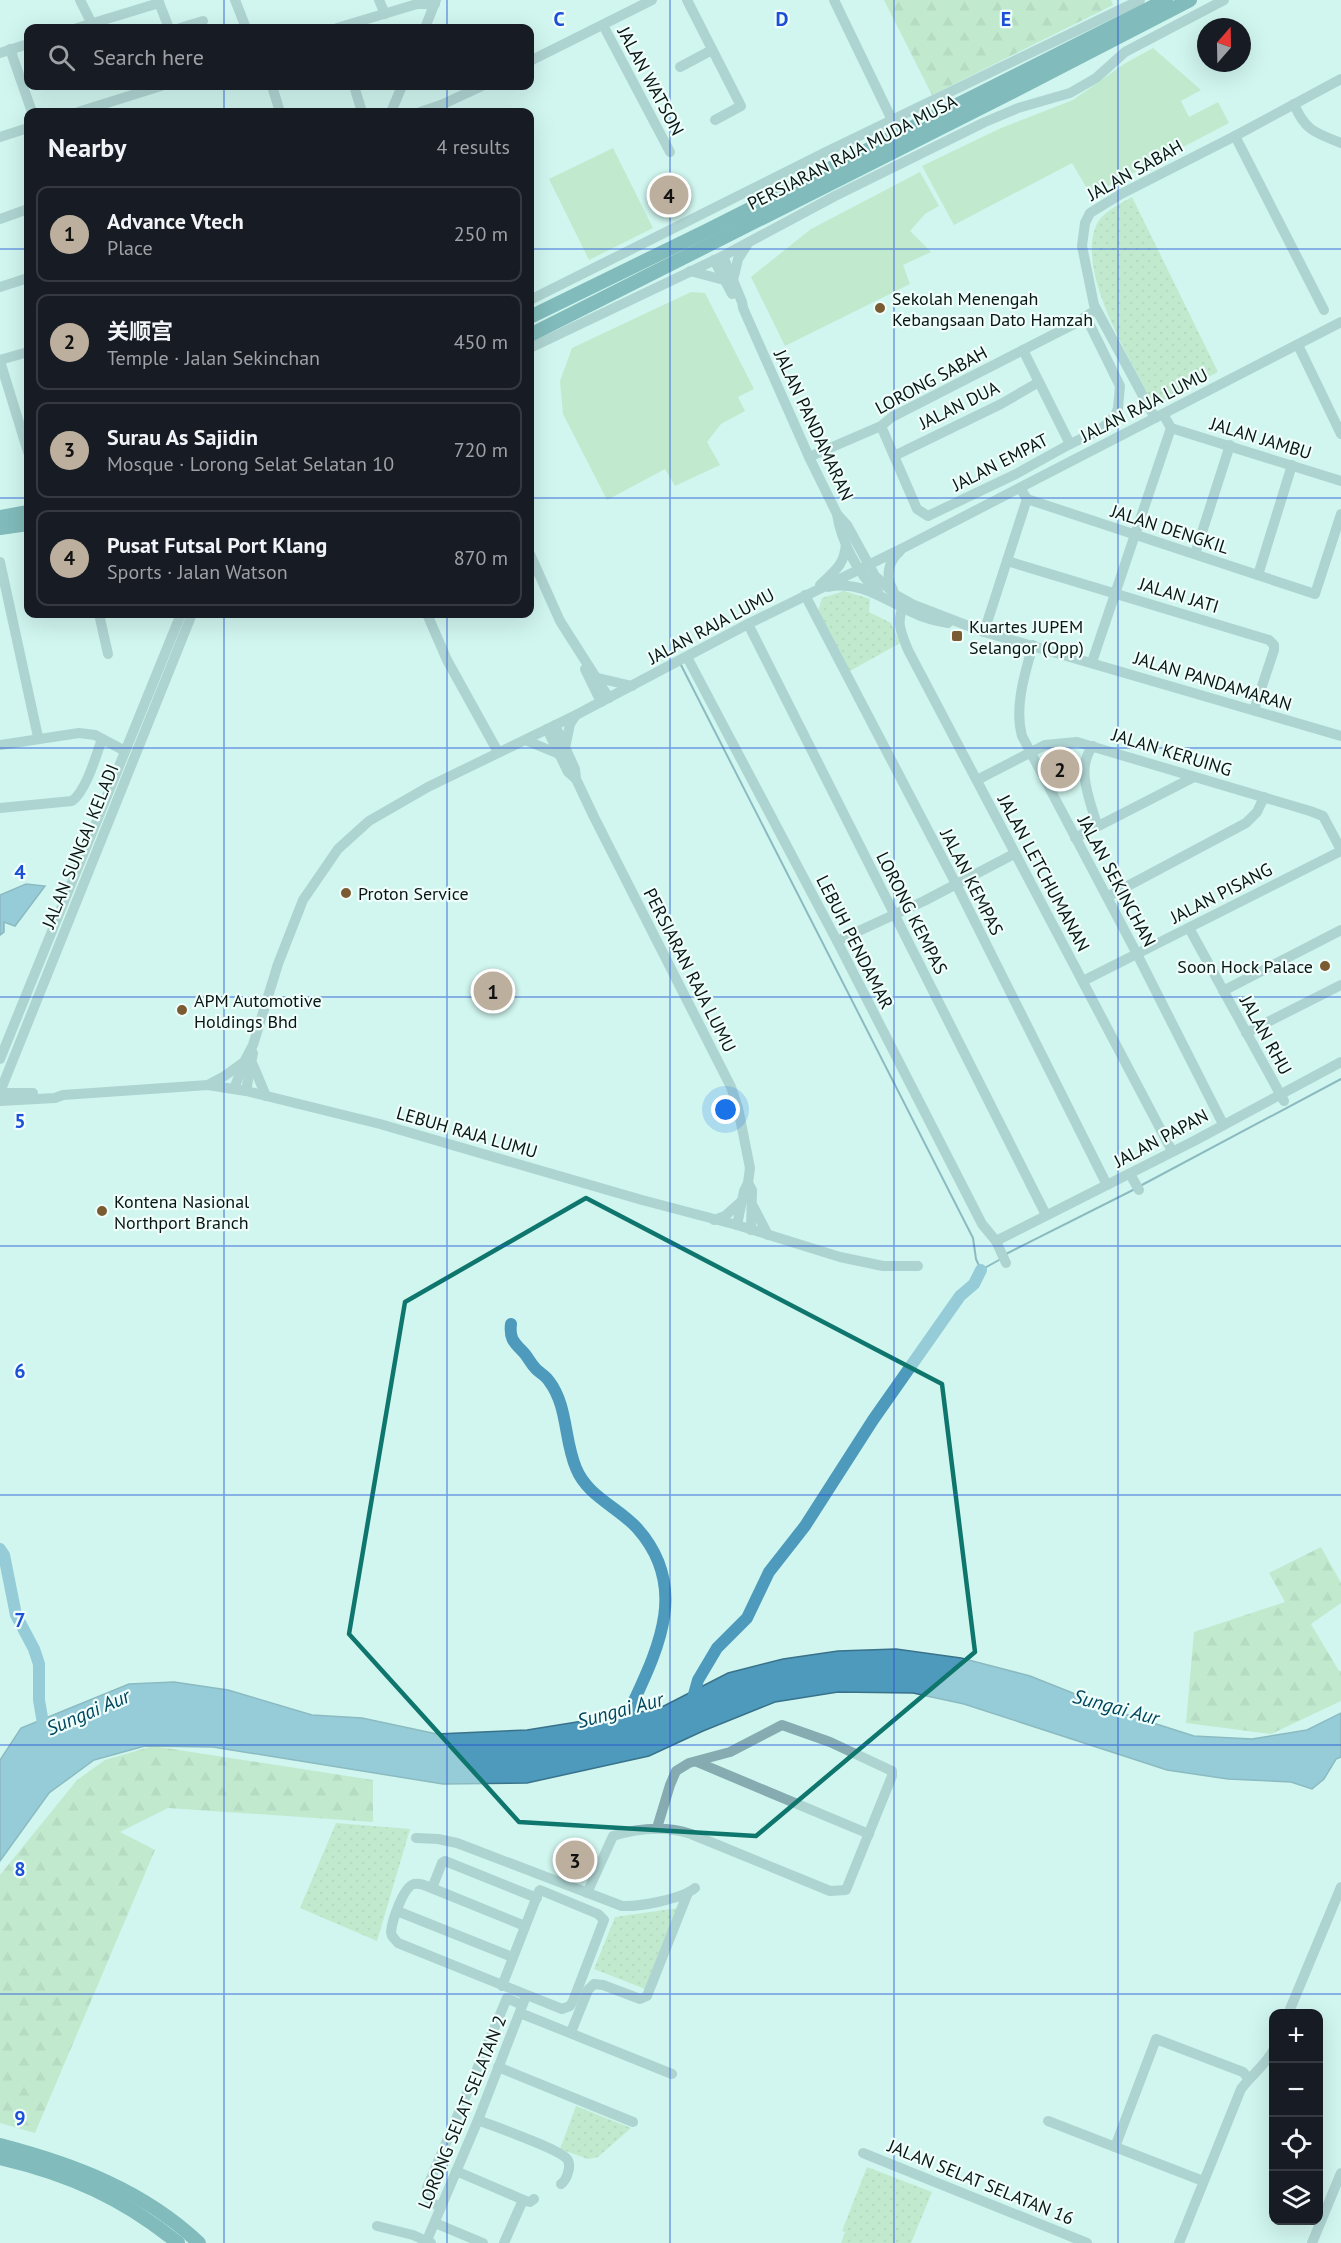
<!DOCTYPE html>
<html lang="en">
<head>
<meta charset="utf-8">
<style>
  body { margin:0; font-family:"PT Sans","Noto Sans SC",sans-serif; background:#20242c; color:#f1f3f6 }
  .controls { position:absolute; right:18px; bottom:18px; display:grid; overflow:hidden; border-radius:12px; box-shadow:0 6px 24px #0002 }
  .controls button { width:54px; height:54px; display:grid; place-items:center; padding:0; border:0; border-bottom:2px solid #363941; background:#171b24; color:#f1f3f6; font:30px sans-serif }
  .compass { position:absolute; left:1197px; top:18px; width:54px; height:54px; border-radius:50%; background:#171b24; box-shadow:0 6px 24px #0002; rotate:20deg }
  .you { position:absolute; left:726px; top:1110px; width:21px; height:21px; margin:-15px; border:4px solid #fff; border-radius:50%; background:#1a73e8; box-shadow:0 0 0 9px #1a73e833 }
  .badge { display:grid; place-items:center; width:39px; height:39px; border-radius:50%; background:#bcaf9d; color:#111; font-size:20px; font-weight:700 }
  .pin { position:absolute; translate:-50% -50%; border:3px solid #fff; box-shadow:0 2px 6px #0006 }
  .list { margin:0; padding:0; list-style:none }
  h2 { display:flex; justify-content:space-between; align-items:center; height:78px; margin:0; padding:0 24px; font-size:26px }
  h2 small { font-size:20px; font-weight:400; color:#9ea1a6 }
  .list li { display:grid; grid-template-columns:39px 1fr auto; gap:18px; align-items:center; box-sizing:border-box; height:96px; margin:0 12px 12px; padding:0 12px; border:2px solid #363941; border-radius:12px }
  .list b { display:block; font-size:22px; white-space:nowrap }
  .list p { margin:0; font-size:20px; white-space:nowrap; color:#9ea1a6 }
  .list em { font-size:20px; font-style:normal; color:#9ea1a6 }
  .icon { flex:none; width:33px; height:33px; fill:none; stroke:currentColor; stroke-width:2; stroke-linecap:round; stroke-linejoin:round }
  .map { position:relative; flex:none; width:1341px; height:2243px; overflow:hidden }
  .search { position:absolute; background:#171b24; box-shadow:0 6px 24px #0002; left:24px; top:24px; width:510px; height:66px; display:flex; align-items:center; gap:15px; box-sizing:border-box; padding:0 21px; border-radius:12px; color:#9ea1a6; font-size:22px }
  .panel { position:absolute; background:#171b24; box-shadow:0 6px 24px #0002; left:24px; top:108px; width:510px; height:510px; border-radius:12px }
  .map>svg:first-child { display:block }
  .grass { fill:url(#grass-dots) }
  .forest { fill:url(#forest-firs) }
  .green { fill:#b0daa6 }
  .water { fill:#4e9abc; stroke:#39728a; stroke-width:1.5 }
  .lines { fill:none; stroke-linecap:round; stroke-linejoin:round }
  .stream { stroke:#39728a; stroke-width:2 }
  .river { stroke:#4e9abc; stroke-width:12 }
  .minor { stroke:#86abb0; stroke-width:10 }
  .major { stroke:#22737d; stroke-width:14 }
  .marked { fill:none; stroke:#0f766e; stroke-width:4.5; stroke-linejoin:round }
  .grid { fill:none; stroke:#1d4ed8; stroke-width:1.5; stroke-opacity:0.55 }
  .poi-dot { fill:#7b5b31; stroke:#effefb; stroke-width:2 }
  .labels { text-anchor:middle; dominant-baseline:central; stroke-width:4.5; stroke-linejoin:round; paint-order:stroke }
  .street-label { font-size:18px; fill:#091614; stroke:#effefb }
  .poi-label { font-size:18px; fill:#091614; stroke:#effefb; text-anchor:start }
  .water-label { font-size:20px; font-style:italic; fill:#00455d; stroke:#effefb }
  .grid-label { font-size:20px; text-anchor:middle; font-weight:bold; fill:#1d4ed8; stroke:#effefb; stroke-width:4.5; stroke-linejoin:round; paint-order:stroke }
</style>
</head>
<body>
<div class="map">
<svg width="1341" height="2243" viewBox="0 0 1341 2243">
  <defs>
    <pattern id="grass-dots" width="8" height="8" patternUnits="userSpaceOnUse" patternTransform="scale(1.5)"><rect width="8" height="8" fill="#b0daa6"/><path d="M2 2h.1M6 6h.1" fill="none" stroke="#96ba8e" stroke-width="1.8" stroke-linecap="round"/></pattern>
    <pattern id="forest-firs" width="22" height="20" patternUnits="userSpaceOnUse" patternTransform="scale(1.5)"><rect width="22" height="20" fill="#b0daa6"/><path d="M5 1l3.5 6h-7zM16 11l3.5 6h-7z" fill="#96ba8e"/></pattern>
  </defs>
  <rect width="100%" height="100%" fill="#d0f6ef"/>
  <g class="grass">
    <path d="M1132,197L1218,372L1154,405C1132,362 1076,274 1096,226C1102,212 1120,204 1132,197Z"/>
    <polygon points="844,591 870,599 869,612 891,623 900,643 850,671 818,611 822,598"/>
    <polygon points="336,1823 410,1829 377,1941 300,1908"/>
    <polygon points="678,1908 645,1989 594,1969 615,1917"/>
    <polygon points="576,2106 631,2128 598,2157 588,2159 560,2149"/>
    <polygon points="867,2167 932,2192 911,2243 841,2243 845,2232 842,2231"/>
  </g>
  <g class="forest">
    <polygon points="884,0 1111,0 1113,5 932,95"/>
    <polygon points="1321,1547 1341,1583 1341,1603 1311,1624 1339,1671 1341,1671 1341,1701 1271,1734 1186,1723 1194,1632 1285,1602 1269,1573"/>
    <polygon points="153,1746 373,1780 373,1822 168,1808 120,1832 155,1850 35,2133 0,2123 0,1875 77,1780 105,1760"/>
  </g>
  <g class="green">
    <polygon points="1153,48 1201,90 1181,101 1189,117 1218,102 1229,123 1091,195 1072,163 954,225 922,166 1001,128 1073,100 1124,64"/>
    <polygon points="613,148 653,228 589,260 549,179"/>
    <polygon points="920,172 939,206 925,214 910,231 931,252 903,265 910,284 785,346 751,277 811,229"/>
    <polygon points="691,292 705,293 754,389 738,397 745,411 721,424 707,442 720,465 675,486 665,469 607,500 563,414 560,381 572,348"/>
  </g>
  <g class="water">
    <polygon points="26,884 45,886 15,926 4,922 4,932 0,935 0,895"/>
    <polygon points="896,1649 961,1658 1030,1676 1128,1715 1194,1736 1252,1739 1307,1730 1341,1713 1341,1757 1336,1759 1324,1779 1312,1789 1291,1782 1228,1779 1167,1770 964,1704 913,1693 838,1692 775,1702 703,1731 649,1756 527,1783 443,1784 213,1747 145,1746 94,1760 49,1793 0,1861 0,1760 21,1728 129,1684 174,1682 228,1690 312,1715 362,1718 437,1734 527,1730 658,1709 728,1673 783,1659 838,1651"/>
  </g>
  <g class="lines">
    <g class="stream">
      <polyline points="681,665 973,1238 976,1259 981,1270 999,1260"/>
      <polyline points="1140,1186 1341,1079"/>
      <polyline points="1006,1254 1135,1189"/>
    </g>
    <g class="river">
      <path d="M511,1324C509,1340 515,1343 525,1354C529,1359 531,1364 536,1369C540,1373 546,1376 549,1381C568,1406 564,1440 576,1468C587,1496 618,1507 637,1528C695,1593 651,1661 622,1727"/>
      <polyline points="0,1549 4,1555 16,1615 34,1649 39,1664 39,1700 45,1735"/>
      <polyline points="691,1705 698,1680 717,1648 747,1618 769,1572 805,1526 873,1420 960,1296 974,1284 981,1270"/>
    </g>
    <g class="minor">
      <polyline points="80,0 92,24"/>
      <polyline points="158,0 169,28"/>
      <polyline points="235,0 246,28"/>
      <polyline points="379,0 385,14"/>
      <polyline points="687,0 741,106 715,120"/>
      <polyline points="834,0 892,120"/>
      <polyline points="603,25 670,152"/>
      <polyline points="77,28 159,3"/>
      <polyline points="180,28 203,21"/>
      <polyline points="337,28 417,4 435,4"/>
      <polyline points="425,28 436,0"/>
      <polyline points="10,49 32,112"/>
      <polyline points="0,53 28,44"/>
      <polyline points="530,61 652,0"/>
      <polyline points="680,67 712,50"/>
      <polyline points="272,86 280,112"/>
      <polyline points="354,86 362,112"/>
      <path d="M1294,104C1305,131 1316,133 1341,143"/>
      <polyline points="78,112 161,86"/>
      <polyline points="391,112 402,86"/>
      <polyline points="420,112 441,105 482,86"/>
      <polyline points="0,137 28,128"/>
      <polyline points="0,219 28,209"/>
      <polyline points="723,256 742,302 743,308 809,457 837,514 847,525 875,576 896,595 914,605 984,632 1341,736"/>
      <polyline points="714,260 732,294"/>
      <polyline points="690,271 724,280"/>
      <polyline points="733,280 738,259 747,245"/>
      <polyline points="0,287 28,278"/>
      <polyline points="530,300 826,152 1140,0"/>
      <polyline points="1324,310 1235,136 1341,79"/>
      <polyline points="1298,345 1341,434"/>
      <polyline points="530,348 723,256 835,196 985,122 1018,108 1070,93 1096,78 1125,52 1224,0"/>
      <polyline points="1023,350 1070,444"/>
      <polyline points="0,360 28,352"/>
      <polyline points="0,361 28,452"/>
      <polyline points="1155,418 1094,305 1082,246 1085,223 1090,213 1121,194 1235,136"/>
      <polyline points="881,426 917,509 928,516 1016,474 1070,444 1100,430 1115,416 1118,408 1120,386 1086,317"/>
      <polyline points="1171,428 1341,481"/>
      <polyline points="894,456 1001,404 1039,382"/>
      <polyline points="809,457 881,426 892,417 1076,323 1091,313"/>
      <polyline points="1020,488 1027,499 1315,594 1341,514"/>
      <path d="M837,514C841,541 858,574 878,592"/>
      <polyline points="530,554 560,621 609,698"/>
      <polyline points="1195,554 1230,445"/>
      <polyline points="1007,561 1269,640 1274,645 1274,650 1254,710"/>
      <polyline points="0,562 38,737"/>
      <polyline points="1258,575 1292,465"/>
      <path d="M820,585C835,570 844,566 846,544"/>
      <path d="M828,587C860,579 888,602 916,614C926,619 937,621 948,623"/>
      <path d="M893,590C885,576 888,562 900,551"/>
      <polyline points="805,595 956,884 1107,1185"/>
      <path d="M906,601C895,621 900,630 908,650L1172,1151"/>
      <polyline points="99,614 108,654"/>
      <polyline points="427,614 447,660 498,752"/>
      <polyline points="748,624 1046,1215"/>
      <polyline points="984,632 1027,499"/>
      <path d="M1033,645C1025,673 1014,707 1022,736L1137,954L1223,1124"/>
      <polyline points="687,657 837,941 982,1224 996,1241 1006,1263"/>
      <polyline points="1092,662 1171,428 1163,414"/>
      <polyline points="585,669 601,702"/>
      <polyline points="598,678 632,686"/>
      <polyline points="555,725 575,769 576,779 594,817 731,1087 738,1108 750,1168 748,1183 744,1191 737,1225"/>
      <polyline points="547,729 568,772 576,779"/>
      <polyline points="525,740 559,754"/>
      <polyline points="0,745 79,733 95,735 125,751"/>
      <path d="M1093,746C1075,768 1090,800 1097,825"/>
      <polyline points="565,748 570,724 576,715"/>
      <polyline points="977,780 1045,745 1077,742 1310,811 1323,816 1341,850"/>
      <path d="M0,808L72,801C86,791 96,756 102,739"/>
      <polyline points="1075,838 1194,777"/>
      <polyline points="1107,897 1246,823 1257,812 1264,797"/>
      <polyline points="1189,928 1284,1101"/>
      <polyline points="837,941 924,901 1014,854"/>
      <polyline points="1083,981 1341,851"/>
      <polyline points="1223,991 1341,930"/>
      <polyline points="1246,1033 1341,985"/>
      <polyline points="0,1059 181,614"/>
      <polyline points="253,1065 266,1096"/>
      <polyline points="208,1085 223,1077 244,1062"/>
      <polyline points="234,1089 244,1062 253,1045 278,964 303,900 338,849 369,821 428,787 576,715 748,624 905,547 1341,322"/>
      <polyline points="246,1091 253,1053"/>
      <polyline points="0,1092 192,614"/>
      <polyline points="0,1093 33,1093"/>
      <polyline points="0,1101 55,1098 63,1095 208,1085 246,1091 380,1124 642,1200 737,1225 840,1257 883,1266 918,1266"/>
      <polyline points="1130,1174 1139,1190"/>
      <polyline points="748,1183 752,1190 751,1230"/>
      <polyline points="753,1206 768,1235"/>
      <polyline points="714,1220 725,1216 743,1200"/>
      <polyline points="996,1241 1194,1141 1341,1062"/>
      <polyline points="697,1762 869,1834"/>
      <path d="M416,1838L438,1839L457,1843L622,1906C639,1907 682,1899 695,1888"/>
      <polyline points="432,1888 442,1863 445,1861 537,1898"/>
      <path d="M587,1893L613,1836C639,1828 666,1826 691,1834L830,1891L846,1890L892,1776V1771L830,1742L782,1725L730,1752L689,1763L676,1771L670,1785L657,1828"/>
      <polyline points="397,1911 512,1957"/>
      <path d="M525,1926L429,1887C425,1885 419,1883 414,1884C403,1887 392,1921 391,1932L392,1936L398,1943L562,2009L570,2006L573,2001L604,1920L598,1914L540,1890"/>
      <polyline points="502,1986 539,1891"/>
      <polyline points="520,2013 672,2074"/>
      <polyline points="1288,2014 1341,1887"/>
      <polyline points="571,2032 588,1990 594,1984 603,1985 640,1999 647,1996 687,1895"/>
      <polyline points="498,2067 633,2122"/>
      <path d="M478,2120C493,2126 560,2149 567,2159C572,2165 567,2180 561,2184"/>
      <polyline points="1048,2121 1203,2181"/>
      <polyline points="1115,2147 1156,2039 1243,2072 1248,2078"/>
      <polyline points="863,2153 1087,2243"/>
      <polyline points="456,2171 526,2201 530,2202 534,2199"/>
      <path d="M441,2207C432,2203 425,2199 427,2188L507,1998L522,2005"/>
      <polyline points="435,2223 483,2243"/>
      <polyline points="377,2226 413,2235 431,2243"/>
      <polyline points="427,2240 478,2120 526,1996"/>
      <polyline points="504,2243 523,2200"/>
      <path d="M1179,2243L1241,2089C1251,2075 1266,2065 1274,2049"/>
      <polyline points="1312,2243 1341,2173"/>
    </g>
    <g class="major">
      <polyline points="530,317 706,231 1166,0"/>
      <polyline points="530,335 1014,91 1190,0"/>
      <polyline points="0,517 28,512"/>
      <polyline points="0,528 28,524"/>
      <path d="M0,2145C73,2164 143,2190 199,2243"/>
      <path d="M0,2158C69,2174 123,2198 178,2243"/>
    </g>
  </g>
  <path d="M0 0H1341V2243H0ZM586,1198L942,1384L975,1652L756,1836L519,1822L349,1634L405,1302Z" fill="#d0f6ef" fill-opacity=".55" fill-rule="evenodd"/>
  <path class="marked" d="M586,1198L942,1384L975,1652L756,1836L519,1822L349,1634L405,1302Z"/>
  <path class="grid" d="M224,0V28M447,0V28M670,0V2243M894,0V2243M1118,0V2243M224,86V112M447,86V112M0,249H28M530,249H1341M0,498H28M530,498H1341M224,614V2243M447,614V2243M0,748H1341M0,997H1341M0,1246H1341M0,1495H1341M0,1745H1341M0,1994H1341"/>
  <g class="poi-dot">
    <circle cx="880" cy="308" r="6"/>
    <rect x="951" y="630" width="12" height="12" rx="3"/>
    <circle cx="346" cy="893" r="6"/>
    <circle cx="1325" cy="966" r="6"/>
    <circle cx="182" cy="1010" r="6"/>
    <circle cx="102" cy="1211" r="6"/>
  </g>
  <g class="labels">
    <g class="street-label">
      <text transform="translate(651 81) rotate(62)">JALAN WATSON</text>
      <text transform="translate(852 152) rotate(-27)">PERSIARAN RAJA MUDA MUSA</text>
      <text transform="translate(1135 170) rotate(-29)">JALAN SABAH</text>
      <text transform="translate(931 380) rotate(-28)">LORONG SABAH</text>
      <text transform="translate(959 405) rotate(-26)">JALAN DUA</text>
      <text transform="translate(1144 405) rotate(-27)">JALAN RAJA LUMU</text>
      <text transform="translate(814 425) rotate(65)">JALAN PANDAMARAN</text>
      <text transform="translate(1261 438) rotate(17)">JALAN JAMBU</text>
      <text transform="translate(1000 462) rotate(-27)">JALAN EMPAT</text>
      <text transform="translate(1170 529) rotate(18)">JALAN DENGKIL</text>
      <text transform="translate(1179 595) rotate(17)">JALAN JATI</text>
      <text transform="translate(711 626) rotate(-28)">JALAN RAJA LUMU</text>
      <text transform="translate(1213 681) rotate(17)">JALAN PANDAMARAN</text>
      <text transform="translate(1172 752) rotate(17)">JALAN KERUING</text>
      <text transform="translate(80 846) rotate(-68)">JALAN SUNGAI KELADI</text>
      <text transform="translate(1044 873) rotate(62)">JALAN LETCHUMANAN</text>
      <text transform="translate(1117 881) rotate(62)">JALAN SEKINCHAN</text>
      <text transform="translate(972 882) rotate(63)">JALAN KEMPAS</text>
      <text transform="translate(1221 893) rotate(-27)">JALAN PISANG</text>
      <text transform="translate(912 913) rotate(63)">LORONG KEMPAS</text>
      <text transform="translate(855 942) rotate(63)">LEBUH PENDAMAR</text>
      <text transform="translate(690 970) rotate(63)">PERSIARAN RAJA LUMU</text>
      <text transform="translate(1266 1035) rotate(61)">JALAN RHU</text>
      <text transform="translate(467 1132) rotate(16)">LEBUH RAJA LUMU</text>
      <text transform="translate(1161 1138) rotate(-28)">JALAN PAPAN</text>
      <text transform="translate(462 2112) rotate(-68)">LORONG SELAT SELATAN 2</text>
      <text transform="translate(981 2182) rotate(22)">JALAN SELAT SELATAN 16</text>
    </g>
    <g class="poi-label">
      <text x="892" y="298">Sekolah Menengah<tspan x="892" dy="21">Kebangsaan Dato Hamzah</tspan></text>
      <text x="969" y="626">Kuartes JUPEM<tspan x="969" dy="21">Selangor (Opp)</tspan></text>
      <text x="358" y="893">Proton Service</text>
      <text x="1313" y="966" text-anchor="end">Soon Hock Palace</text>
      <text x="194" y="1000">APM Automotive<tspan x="194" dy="21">Holdings Bhd</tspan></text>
      <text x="114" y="1201">Kontena Nasional<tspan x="114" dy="21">Northport Branch</tspan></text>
    </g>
    <g class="water-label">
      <text transform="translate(1116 1707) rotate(15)">Sungai Aur</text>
      <text transform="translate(620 1710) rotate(-15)">Sungai Aur</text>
      <text transform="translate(88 1712) rotate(-23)">Sungai Aur</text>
    </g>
  </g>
  <g class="grid-label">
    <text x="559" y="26">C</text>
    <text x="782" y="26">D</text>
    <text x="1006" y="26">E</text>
    <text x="20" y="879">4</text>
    <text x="20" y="1128">5</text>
    <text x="20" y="1378">6</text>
    <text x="20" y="1627">7</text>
    <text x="20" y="1876">8</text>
    <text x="20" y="2125">9</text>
  </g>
</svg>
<div class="controls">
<button>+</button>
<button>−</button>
<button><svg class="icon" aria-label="locate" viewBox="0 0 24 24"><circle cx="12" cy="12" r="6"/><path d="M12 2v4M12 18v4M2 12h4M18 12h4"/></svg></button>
<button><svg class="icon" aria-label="layers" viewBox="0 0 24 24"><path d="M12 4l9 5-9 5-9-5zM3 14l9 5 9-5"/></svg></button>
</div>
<svg class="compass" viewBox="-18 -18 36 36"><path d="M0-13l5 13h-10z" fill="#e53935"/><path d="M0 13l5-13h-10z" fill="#9ea1a6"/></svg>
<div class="you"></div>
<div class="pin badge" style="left:493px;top:991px">1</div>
<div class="pin badge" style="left:1060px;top:769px">2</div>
<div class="pin badge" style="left:575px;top:1860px">3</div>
<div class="pin badge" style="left:669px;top:195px">4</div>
<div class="search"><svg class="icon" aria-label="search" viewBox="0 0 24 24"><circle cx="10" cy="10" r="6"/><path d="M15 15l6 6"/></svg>Search here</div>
<section class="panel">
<h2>Nearby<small>4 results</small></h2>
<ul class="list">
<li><span class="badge">1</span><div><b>Advance Vtech</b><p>Place</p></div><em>250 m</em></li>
<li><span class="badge">2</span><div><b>关顺宫</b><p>Temple · Jalan Sekinchan</p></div><em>450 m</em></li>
<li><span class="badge">3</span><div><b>Surau As Sajidin</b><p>Mosque · Lorong Selat Selatan 10</p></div><em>720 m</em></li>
<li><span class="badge">4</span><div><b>Pusat Futsal Port Klang</b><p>Sports · Jalan Watson</p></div><em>870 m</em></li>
</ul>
</section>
</div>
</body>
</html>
